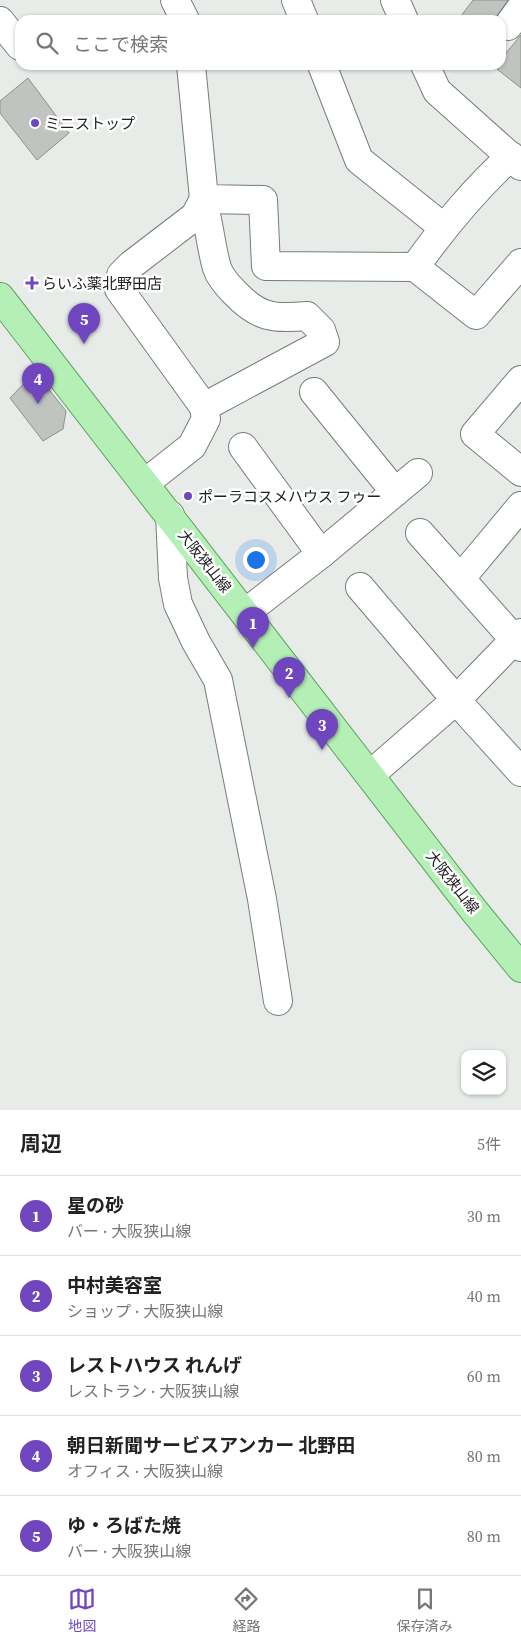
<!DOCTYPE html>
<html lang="ja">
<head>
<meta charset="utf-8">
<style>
  body { margin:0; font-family:"Source Serif 4","Noto Sans JP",serif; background:#f6f6f6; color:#222 }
  .controls { position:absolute; right:15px; bottom:15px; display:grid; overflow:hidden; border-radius:10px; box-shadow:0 1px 4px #0004 }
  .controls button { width:45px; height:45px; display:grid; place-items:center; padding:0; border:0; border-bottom:1px solid #e0e0e0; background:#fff; color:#222; font:25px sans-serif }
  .you { position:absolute; left:255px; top:559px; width:18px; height:18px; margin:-12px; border:4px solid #fff; border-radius:50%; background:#1a73e8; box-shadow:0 0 0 8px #1a73e833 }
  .badge { display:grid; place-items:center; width:32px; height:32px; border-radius:50%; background:#6f46be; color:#fff; font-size:16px; font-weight:700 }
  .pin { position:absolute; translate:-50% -41px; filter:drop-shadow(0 1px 2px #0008) }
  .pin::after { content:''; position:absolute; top:26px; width:18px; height:15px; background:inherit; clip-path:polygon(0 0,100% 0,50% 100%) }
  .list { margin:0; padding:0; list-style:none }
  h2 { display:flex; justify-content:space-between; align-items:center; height:65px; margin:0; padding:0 20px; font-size:21px }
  h2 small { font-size:16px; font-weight:400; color:#767676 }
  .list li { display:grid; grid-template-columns:32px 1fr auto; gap:15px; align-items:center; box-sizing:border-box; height:80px; padding:0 20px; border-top:1px solid #e0e0e0 }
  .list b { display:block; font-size:19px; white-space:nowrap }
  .list p { margin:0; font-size:16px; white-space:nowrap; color:#767676 }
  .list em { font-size:16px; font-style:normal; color:#767676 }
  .icon { flex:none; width:28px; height:28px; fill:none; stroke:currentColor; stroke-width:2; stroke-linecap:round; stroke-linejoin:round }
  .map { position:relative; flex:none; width:521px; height:1110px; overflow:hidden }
  .search { position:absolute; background:#fff; box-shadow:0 1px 4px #0004; left:15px; right:15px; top:15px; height:55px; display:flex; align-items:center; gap:12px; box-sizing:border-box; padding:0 18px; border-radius:15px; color:#767676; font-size:19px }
  .sheet { height:465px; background:#fff }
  nav { display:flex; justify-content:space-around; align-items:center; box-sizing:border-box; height:70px; border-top:1px solid #e0e0e0; background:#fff; font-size:14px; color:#767676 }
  nav a { display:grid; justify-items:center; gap:2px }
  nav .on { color:#6f46be }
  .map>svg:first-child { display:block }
  .building { fill:#c0c4c0; stroke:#8d918d }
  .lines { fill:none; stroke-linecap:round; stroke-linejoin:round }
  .minor-casing { stroke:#797c79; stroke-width:30 }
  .major-casing { stroke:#60a162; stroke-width:30 }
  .minor { stroke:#fff; stroke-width:28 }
  .major { stroke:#b4f0b6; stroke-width:28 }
  .poi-dot { fill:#6f46be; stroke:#fff; stroke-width:2 }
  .labels { text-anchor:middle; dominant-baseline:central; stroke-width:5; stroke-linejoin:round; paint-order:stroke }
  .poi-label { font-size:15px; fill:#202120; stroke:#fff; text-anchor:start }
  .street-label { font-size:15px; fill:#202120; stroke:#fff }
</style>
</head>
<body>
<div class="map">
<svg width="521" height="1110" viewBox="0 0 521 1110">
  <rect width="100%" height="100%" fill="#e8ece8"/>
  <g class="building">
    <polygon points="473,0 508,0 494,20 458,20"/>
    <polygon points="521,35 521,88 497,69 501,65 501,59"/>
    <polygon points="28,78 69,133 37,160 0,113 0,101"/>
    <polygon points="35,372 66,411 63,429 43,441 10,398"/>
  </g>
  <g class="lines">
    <defs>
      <g id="minor">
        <polyline points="175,0 185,20"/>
        <polyline points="296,0 304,20"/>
        <polyline points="395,0 404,20"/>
        <polyline points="0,21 20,46"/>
        <polyline points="508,26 521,8"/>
        <polyline points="191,65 204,199 263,200 266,266 415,267 476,315 521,263"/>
        <polyline points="322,65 359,160 443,227"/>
        <polyline points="425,65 437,91 521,166"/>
        <polyline points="204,199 195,216 131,265 121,275 119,289 204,407"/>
        <path d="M415,267C445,225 473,191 511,156"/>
        <polyline points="521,380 475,434 521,472"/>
        <polyline points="314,392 395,492"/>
        <polyline points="243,447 321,554"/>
        <path d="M145,483L192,446L206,419L204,407L325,342L321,330L307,316C274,319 259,318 235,293C228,286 220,277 217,268C212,251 210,232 206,215L195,216"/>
        <polyline points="170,515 173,578 178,604 196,642 218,680 262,899 278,1001"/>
        <polyline points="420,533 521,647"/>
        <polyline points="461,578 521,506"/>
        <polyline points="360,587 456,700 521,772"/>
        <polyline points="245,613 321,554 418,473"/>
        <polyline points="370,775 456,700 521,633"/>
      </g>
      <polyline id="major" points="0,297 472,908 521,968"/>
    </defs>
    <use href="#minor" class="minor-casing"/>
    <use href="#major" class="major-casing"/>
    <use href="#minor" class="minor"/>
    <use href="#major" class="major"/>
  </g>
  <g class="poi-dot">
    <circle cx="35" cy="123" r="5"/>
    <path d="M29.5 275.5h5v5h5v5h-5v5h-5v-5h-5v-5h5z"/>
    <circle cx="188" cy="496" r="5"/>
  </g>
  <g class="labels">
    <g class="poi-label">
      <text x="45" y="123">ミニストップ</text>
      <text x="42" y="283">らいふ薬北野田店</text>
      <text x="198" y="496">ポーラコスメハウス フゥー</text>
    </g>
    <g class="street-label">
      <text transform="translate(205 561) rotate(52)">大阪狭山線</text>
      <text transform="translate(453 882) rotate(52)">大阪狭山線</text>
    </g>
  </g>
</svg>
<div class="controls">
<button><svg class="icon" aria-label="layers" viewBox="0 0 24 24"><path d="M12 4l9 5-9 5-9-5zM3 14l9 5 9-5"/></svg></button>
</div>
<div class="you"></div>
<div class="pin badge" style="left:253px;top:648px">1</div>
<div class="pin badge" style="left:289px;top:698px">2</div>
<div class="pin badge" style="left:322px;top:750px">3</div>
<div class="pin badge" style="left:38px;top:404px">4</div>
<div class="pin badge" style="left:84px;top:344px">5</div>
<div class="search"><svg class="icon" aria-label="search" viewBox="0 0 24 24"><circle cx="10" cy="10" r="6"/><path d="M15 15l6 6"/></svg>ここで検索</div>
</div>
<section class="sheet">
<h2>周辺<small>5件</small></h2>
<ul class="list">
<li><span class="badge">1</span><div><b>星の砂</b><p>バー · 大阪狭山線</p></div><em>30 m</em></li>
<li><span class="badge">2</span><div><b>中村美容室</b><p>ショップ · 大阪狭山線</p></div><em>40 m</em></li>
<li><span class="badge">3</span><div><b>レストハウス れんげ</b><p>レストラン · 大阪狭山線</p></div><em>60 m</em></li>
<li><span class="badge">4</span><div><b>朝日新聞サービスアンカー 北野田</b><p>オフィス · 大阪狭山線</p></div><em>80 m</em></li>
<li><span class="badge">5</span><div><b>ゆ・ろばた焼</b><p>バー · 大阪狭山線</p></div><em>80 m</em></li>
</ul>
</section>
<nav>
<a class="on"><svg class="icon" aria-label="map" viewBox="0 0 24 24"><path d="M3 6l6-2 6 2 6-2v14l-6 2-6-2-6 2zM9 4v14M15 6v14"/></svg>地図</a>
<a><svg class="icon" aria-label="directions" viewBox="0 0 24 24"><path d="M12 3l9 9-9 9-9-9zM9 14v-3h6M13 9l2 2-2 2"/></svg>経路</a>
<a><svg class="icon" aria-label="saved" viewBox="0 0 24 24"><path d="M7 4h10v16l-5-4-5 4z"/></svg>保存済み</a>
</nav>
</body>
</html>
